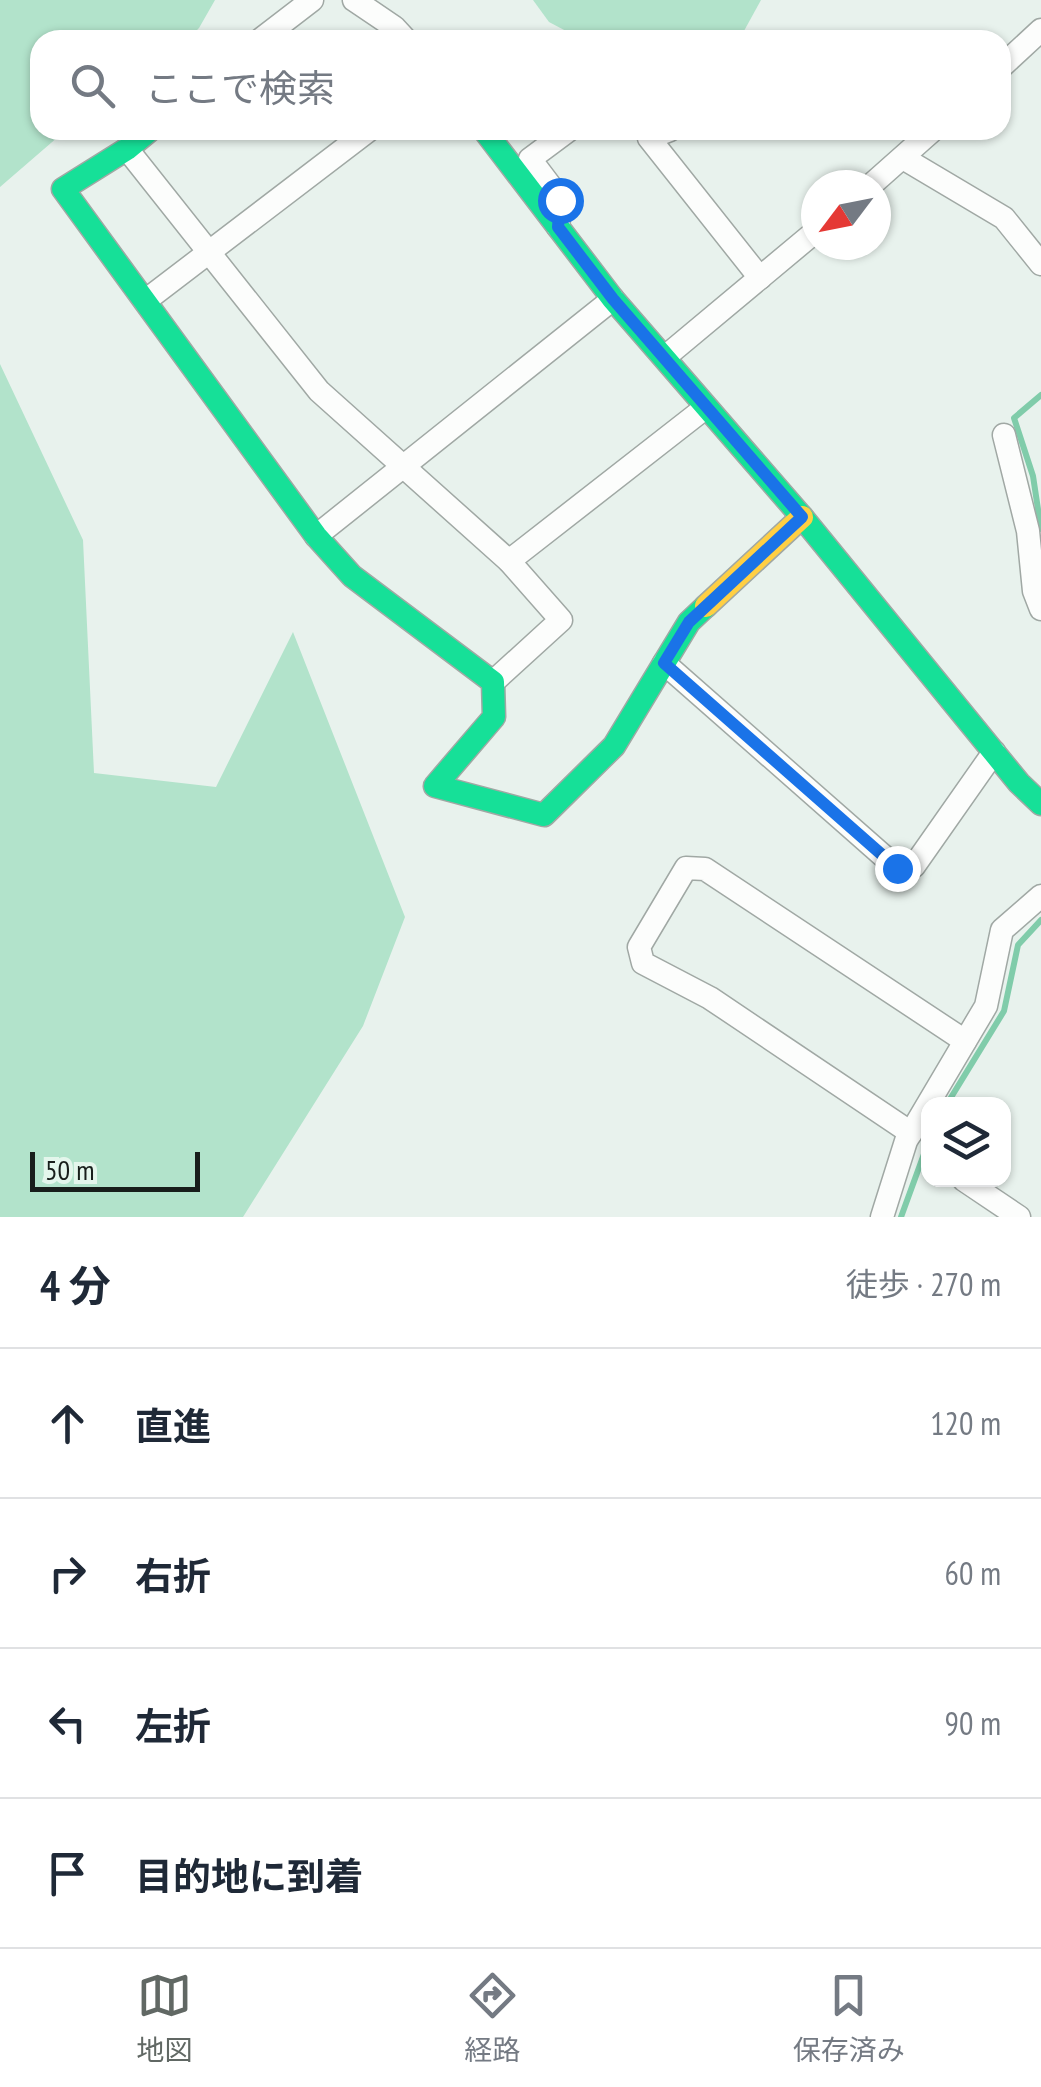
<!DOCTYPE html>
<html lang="ja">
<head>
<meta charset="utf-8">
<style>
  body { margin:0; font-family:"PT Sans Narrow","Noto Sans JP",sans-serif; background:#f6f6f7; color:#1f2937 }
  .controls { position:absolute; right:30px; bottom:30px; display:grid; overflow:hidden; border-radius:20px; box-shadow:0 2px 8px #0004 }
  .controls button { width:90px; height:90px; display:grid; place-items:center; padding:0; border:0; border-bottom:2px solid #e0e1e3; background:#fff; color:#1f2937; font:50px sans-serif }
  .compass { position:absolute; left:801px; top:170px; width:90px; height:90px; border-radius:50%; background:#fff; box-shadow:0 2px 8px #0004; rotate:238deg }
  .scale { position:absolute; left:30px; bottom:25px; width:170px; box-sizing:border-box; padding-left:10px; border:5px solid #181e1b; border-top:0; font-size:28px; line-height:35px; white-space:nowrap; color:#181e1b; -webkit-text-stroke:8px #e4f6ec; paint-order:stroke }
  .stop { position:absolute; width:30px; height:30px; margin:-22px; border:8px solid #1a73e8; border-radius:50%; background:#fff }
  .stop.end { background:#1a73e8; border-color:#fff; box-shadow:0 2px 10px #0008 }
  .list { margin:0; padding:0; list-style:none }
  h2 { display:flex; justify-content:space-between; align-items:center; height:130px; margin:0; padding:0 40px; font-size:42px }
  h2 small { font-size:32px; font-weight:400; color:#747a83 }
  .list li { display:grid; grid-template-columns:65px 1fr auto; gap:30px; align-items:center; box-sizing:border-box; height:150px; padding:0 40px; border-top:2px solid #e0e1e3 }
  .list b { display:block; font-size:38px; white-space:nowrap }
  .list em { font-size:32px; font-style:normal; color:#747a83 }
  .icon { flex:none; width:55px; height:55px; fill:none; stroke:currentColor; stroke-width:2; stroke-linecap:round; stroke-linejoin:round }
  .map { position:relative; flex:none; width:1041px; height:1217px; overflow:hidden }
  .search { position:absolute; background:#fff; box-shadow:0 2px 8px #0004; left:30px; right:30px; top:30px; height:110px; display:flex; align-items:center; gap:25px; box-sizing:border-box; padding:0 35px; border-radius:30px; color:#747a83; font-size:38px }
  .sheet { height:730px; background:#fff }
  nav { display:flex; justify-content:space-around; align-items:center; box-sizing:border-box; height:140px; border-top:2px solid #e0e1e3; background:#fff; font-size:28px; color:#747a83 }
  nav a { display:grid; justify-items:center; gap:5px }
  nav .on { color:#616864 }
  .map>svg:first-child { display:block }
  .green { fill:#b2e3cb }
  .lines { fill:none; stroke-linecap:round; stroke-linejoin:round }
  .stream { stroke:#80ccaa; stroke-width:6 }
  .street-casing { stroke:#a0a8a4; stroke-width:25 }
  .fast-casing { stroke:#a0a8a4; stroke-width:25 }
  .slow-casing { stroke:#a0a8a4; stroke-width:25 }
  .street { stroke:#fcfdfc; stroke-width:22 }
  .fast { stroke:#16e098; stroke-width:22 }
  .slow { stroke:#ffcf43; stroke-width:22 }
  .route { stroke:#1a73e8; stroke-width:12 }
</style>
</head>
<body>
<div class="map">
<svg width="1041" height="1217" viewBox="0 0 1041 1217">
  <rect width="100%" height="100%" fill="#e8f2ed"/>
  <g class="green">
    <polygon points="0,0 215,0 199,28 187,40 40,40 40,130 66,130 0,187"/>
    <polygon points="533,0 761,0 739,40 583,40 549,22"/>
    <polygon points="0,364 83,540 94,773 216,787 293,632 405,917 363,1026 243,1217 0,1217"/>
  </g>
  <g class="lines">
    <g class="stream">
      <polyline points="1041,395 1014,418 1033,476 1041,529"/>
      <polyline points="947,1104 1004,1011 1018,945 1041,920"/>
      <polyline points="901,1217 928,1143"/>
    </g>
    <defs>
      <g id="street">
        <polyline points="354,0 394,27 406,40"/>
        <polyline points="260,40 312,0"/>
        <polyline points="1001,67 1041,30"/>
        <polyline points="670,130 649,138 760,278"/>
        <polyline points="127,149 319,391 509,561 561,620 493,682"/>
        <polyline points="903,158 1004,218 1041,264"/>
        <polyline points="871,185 933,130"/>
        <polyline points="558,227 561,200 530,159 569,130"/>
        <polyline points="145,301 369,130"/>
        <polyline points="665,357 816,231"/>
        <polyline points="1004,435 1028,531 1034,591 1041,609"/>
        <polyline points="316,536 613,299"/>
        <polyline points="509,561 705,408"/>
        <polyline points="664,663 897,868 914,866 994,752"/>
        <polyline points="911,1133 710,998 643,963 639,947 686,868 705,869 965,1041"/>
        <polyline points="964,1180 1019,1217"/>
        <polyline points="882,1217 906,1141 986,1006 1002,930 1041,896"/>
      </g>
      <g id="fast">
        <polyline points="150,130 127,149 63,189 316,536 352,576 493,682 494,717 435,786 544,815 614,746 689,622 706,606"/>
        <polyline points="484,130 613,299 802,517 1019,783 1041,804"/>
      </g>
      <polyline id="slow" points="706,606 802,517"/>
    </defs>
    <use href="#street" class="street-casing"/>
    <use href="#fast" class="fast-casing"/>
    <use href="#slow" class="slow-casing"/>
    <use href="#street" class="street"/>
    <use href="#fast" class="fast"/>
    <use href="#slow" class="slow"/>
  </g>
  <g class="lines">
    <polyline class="route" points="560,200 558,227 613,299 802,517 689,622 664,663 897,868"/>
  </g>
</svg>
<div class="controls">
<button><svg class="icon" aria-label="layers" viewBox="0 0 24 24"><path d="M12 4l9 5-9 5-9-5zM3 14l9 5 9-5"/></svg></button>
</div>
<svg class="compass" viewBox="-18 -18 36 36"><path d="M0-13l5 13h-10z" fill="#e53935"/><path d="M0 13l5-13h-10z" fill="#747a83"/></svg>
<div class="scale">50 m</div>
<div class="stop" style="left:560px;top:200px"></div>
<div class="stop end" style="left:897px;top:868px"></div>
<div class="search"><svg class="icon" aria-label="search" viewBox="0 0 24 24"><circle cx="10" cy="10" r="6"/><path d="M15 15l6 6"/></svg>ここで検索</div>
</div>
<section class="sheet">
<h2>4 分<small>徒歩 · 270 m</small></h2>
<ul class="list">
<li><svg class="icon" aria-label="ahead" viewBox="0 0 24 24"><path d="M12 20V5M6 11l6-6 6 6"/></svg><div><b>直進</b></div><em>120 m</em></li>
<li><svg class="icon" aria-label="right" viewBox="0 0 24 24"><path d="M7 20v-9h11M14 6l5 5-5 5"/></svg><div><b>右折</b></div><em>60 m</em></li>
<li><svg class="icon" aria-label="left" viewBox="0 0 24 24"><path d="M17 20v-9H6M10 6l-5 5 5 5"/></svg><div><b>左折</b></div><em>90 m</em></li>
<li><svg class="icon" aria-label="arrive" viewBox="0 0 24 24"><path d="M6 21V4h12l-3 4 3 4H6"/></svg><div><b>目的地に到着</b></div></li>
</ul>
</section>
<nav>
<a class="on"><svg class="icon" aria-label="map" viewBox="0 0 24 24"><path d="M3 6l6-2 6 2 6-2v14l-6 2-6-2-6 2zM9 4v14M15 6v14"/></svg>地図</a>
<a><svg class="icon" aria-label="directions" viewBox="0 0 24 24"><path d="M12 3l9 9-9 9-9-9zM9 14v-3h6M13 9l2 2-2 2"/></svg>経路</a>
<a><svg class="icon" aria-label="saved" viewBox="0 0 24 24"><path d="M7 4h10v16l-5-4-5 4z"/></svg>保存済み</a>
</nav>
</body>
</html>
